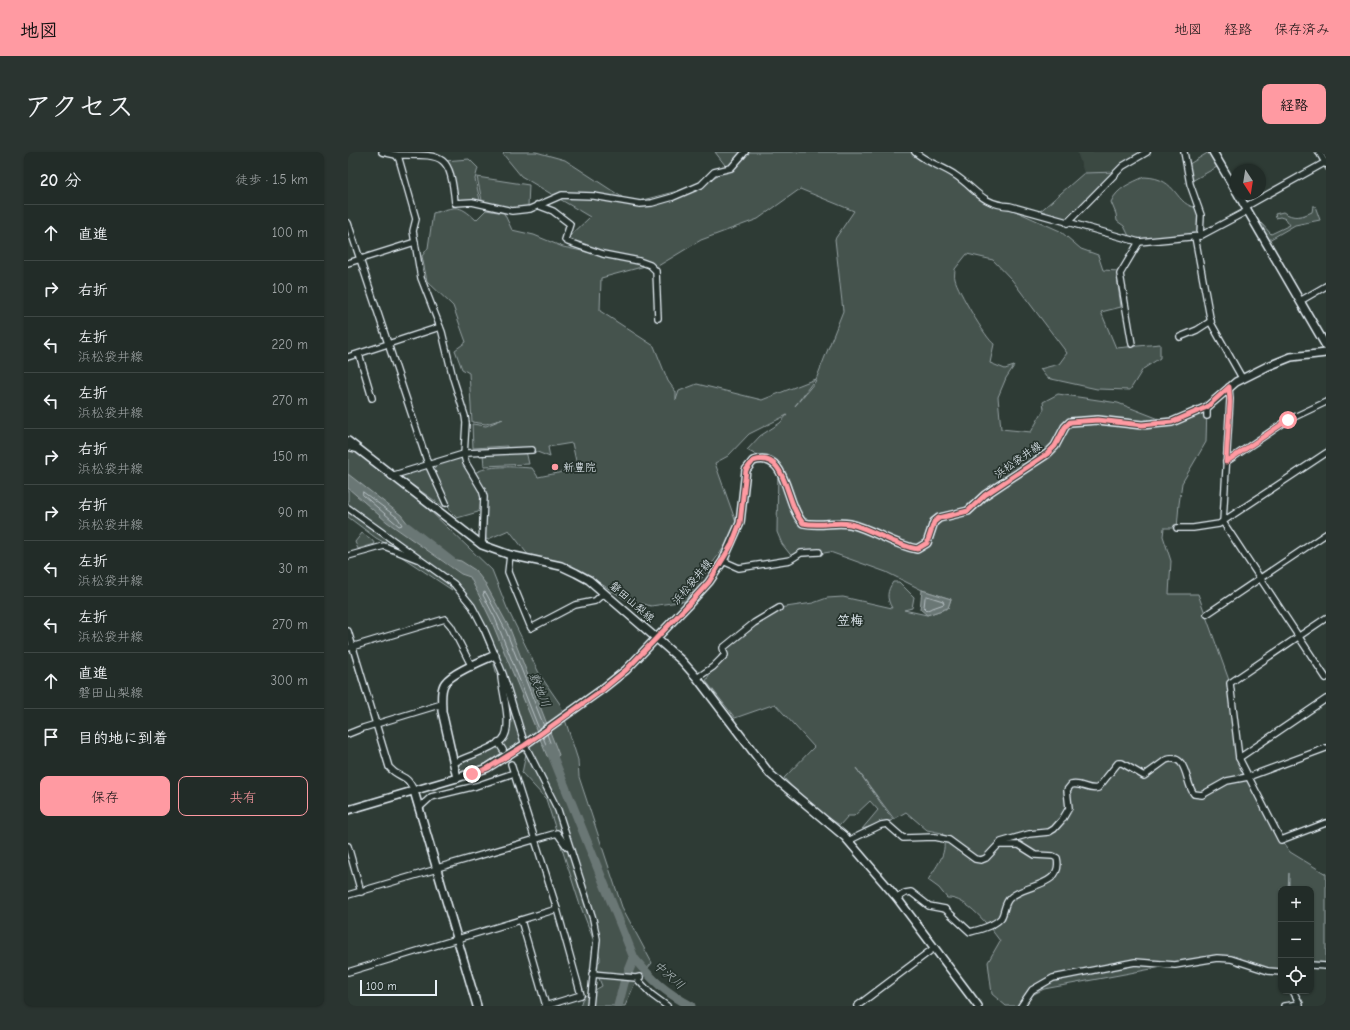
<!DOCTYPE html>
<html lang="ja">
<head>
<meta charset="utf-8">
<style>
  body { margin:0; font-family:"Comic Neue","Klee One",sans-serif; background:#2a3430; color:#f1f3f6 }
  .controls { position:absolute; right:12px; bottom:12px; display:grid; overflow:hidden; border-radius:8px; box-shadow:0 1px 3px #0004 }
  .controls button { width:36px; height:36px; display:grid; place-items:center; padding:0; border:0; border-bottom:1px solid #3f4845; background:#222c28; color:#f1f3f6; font:20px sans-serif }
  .compass { position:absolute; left:882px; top:12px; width:36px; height:36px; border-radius:50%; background:#222c28; box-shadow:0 1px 3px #0004; rotate:168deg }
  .scale { position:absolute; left:12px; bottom:10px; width:77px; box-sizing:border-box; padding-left:4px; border:2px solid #e8f1f8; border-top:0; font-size:11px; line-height:14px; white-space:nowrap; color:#e8f1f8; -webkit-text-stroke:3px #26332d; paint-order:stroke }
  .stop { position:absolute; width:12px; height:12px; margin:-9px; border:3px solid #ff9aa2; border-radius:50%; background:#fff }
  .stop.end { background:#ff9aa2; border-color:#fff; box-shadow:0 1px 4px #0008 }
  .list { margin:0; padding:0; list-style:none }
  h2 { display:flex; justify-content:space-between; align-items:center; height:52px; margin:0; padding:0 16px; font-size:17px }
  h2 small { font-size:13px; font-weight:400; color:#a2a7a8 }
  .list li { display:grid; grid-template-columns:26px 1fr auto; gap:12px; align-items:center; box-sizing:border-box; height:56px; padding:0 16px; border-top:1px solid #3f4845 }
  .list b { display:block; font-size:15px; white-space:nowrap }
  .list p { margin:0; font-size:13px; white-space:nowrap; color:#a2a7a8 }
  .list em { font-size:13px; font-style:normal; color:#a2a7a8 }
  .actions { display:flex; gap:8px; padding:12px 16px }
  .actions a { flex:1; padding:9px 0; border:1px solid #ff9aa2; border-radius:8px; text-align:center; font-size:14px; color:#ff9aa2 }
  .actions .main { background:#ff9aa2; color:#111 }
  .icon { flex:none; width:22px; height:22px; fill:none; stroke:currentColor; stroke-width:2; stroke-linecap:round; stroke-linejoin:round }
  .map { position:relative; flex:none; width:978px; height:854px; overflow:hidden; border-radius:8px }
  header { display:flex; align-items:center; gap:24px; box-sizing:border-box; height:56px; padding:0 20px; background:#ff9aa2; color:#111 }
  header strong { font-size:19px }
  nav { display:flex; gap:22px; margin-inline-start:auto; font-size:14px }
  .intro { display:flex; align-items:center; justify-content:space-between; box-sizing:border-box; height:96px; padding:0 24px }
  h1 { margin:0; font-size:28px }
  .button { padding:10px 18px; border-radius:8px; background:#ff9aa2; color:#111; font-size:14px; font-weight:700 }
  main { display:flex; gap:24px; padding:0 24px }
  aside { flex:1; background:#222c28; border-radius:8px; box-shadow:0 1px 3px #0004 }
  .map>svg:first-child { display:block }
  .built { fill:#3b4843 }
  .green { fill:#45524e; stroke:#96a2a3; fill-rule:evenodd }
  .water { fill:#6b7775; stroke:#9da8a9 }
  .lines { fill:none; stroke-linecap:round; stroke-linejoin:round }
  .shore { stroke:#b6c0c4; stroke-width:1 }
  .stream { stroke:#9da8a9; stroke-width:1.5 }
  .river { stroke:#6b7775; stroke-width:9 }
  .street-casing { stroke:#e8f1f8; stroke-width:8 }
  .secondary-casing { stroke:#e8f1f8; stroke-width:10 }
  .street { stroke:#26332d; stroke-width:5.5 }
  .secondary { stroke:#26332d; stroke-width:7 }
  .route { stroke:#ff9aa2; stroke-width:5 }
  .poi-dot { fill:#ff9aa2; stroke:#26332d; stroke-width:1.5 }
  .labels { text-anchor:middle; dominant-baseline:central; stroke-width:3.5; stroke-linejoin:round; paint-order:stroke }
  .street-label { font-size:11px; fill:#e8f1f8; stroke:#26332d }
  .poi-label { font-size:11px; fill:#e8f1f8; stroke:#26332d; text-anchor:start }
  .water-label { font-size:12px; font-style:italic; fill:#b0babd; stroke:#26332d }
  .quarter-label { font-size:13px; font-weight:bold; fill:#e8f1f8; stroke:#26332d }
</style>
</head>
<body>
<header>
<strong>地図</strong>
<nav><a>地図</a><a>経路</a><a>保存済み</a></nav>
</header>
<div class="intro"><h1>アクセス</h1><a class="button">経路</a></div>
<main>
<aside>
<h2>20 分<small>徒歩 · 1.5 km</small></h2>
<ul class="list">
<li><svg class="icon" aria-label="ahead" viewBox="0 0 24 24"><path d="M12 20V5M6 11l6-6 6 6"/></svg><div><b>直進</b></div><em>100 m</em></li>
<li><svg class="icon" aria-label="right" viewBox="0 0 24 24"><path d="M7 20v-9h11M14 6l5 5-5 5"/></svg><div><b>右折</b></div><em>100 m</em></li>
<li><svg class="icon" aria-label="left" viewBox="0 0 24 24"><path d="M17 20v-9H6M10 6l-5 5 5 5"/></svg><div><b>左折</b><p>浜松袋井線</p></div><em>220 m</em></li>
<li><svg class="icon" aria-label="left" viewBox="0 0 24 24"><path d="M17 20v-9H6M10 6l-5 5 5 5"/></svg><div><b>左折</b><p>浜松袋井線</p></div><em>270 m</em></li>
<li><svg class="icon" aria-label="right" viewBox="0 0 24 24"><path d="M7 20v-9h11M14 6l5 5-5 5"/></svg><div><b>右折</b><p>浜松袋井線</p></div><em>150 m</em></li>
<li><svg class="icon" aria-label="right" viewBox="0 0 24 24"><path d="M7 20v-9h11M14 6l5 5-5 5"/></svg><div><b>右折</b><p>浜松袋井線</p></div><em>90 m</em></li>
<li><svg class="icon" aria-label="left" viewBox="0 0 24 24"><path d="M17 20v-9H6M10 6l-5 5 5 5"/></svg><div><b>左折</b><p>浜松袋井線</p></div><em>30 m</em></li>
<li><svg class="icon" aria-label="left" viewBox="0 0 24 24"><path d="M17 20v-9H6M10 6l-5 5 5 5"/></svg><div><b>左折</b><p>浜松袋井線</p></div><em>270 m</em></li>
<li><svg class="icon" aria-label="ahead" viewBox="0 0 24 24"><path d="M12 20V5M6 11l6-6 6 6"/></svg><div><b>直進</b><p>磐田山梨線</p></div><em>300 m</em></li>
<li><svg class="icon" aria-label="arrive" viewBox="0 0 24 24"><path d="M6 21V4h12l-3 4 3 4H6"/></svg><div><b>目的地に到着</b></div></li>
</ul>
<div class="actions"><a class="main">保存</a><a>共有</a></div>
</aside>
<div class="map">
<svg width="978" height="854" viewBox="0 0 978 854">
  <rect width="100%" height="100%" fill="#2e3b35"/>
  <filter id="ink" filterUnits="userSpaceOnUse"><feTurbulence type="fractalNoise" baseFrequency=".025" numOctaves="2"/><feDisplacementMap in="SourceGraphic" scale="8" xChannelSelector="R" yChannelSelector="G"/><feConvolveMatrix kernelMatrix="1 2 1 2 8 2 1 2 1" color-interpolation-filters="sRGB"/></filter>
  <g filter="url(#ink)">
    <polygon class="built" points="729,0 803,0 770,20 736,21"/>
    <g class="green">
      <path d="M157,0H188L217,8L283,51L353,33L380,17L367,0H569L603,20L629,42L712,79L733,97L750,103L755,118L771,119L770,133L773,155L753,160L768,196L812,192V206L795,217L782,238L749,237L699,226L692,217L711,212L719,201L664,128L645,108L619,102L607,117C607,120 606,124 607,127C609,137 638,187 646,192L642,211L657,217L666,214L658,226L650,245L653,277L683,280L696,257L695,250L710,242L770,251L819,270L859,255L858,290L834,331L831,352L829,376H816L815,384L823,409L821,442H850L882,531L896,616L933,688L942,700L978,722V815L963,816V737H941V721L940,737H933V819L883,807L841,810L696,837L676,847L672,854H658L644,842L640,810L652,789C641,774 619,745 599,746L591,736L580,728C590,711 601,701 594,681L579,678L558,660L546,667L508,616L545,668L514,677L530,658L522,649L506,664H500L492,673L460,653L436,626L466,595L427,552L387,566L358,529L375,496L431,456L465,451L479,446L495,445L544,456C538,446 539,439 545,430H551L566,445L564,456L556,458L579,463L600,456L603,447L574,438L538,420L482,400L445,406L434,392L429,380L430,315L399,298L412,284L432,271L439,263L401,282L380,304L367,311L390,376L337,449L303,454L277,447L223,413L184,408L161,378L138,388L135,354L130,360L109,366L103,360L83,314L115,304L125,322C140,312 166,315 184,316L190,325L210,321L226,316L228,309L224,291L200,295L202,305L184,298L178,299L181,312L136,314L135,302L159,299V294L125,296L124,272L138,274L155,267L138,272L124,270L121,221L114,217L107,198L118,190L105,154L79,129L74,104L80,96L85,61C108,55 110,51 128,68L138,58L156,61L164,78L186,83L215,95L286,110L217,89L242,65L173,24L155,2ZM452,37L506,59L487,87L495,159L467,230L447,254L467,227L414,248L349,232L331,239L328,248V240L320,229L306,194L252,159L253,126L301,113L305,117L353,88L410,67Z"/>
      <polygon points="861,0 869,15 842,30 838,14"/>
      <polygon points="121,7 130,16 127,27 133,52 107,49 105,21 96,9"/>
      <polygon points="770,20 719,71 689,62 736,21"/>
      <polygon points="129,25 181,33 180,54 172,59 135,53"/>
      <path d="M796,25C832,26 825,54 851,56L852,84L783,88L776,74L769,69L768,62L763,50C769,36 783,31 796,25Z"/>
      <path d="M965,54H967L972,68L947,73L921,88L912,74L913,71L923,82L942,73L938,67L932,65L928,66L927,62L935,60C946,67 953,65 964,60Z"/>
      <polygon points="0,295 54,332 144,418 159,456 192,523 212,552 230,608 231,625 274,755 304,811 287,831 277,854 232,854 235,845 254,834 246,814 252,809 252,805 231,750 198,647 174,621 178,602 167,593 135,613 111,620 110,612 158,585 157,552 144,505 115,437 62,400 99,429 104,438 48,401 59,403 28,386 0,365"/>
      <polygon points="78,315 96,355 51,324"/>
      <polygon points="14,381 23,387 27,392 10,397 7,390"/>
    </g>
    <g class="water">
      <polygon points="0,322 53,363 68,382 99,406 113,409 127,418 137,431 162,477 211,603 206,607 199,604 143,468 122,425 113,422 39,370 0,336"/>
      <polygon points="574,438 603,447 600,456 579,463 572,457"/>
    </g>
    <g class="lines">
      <g class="shore">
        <polygon points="15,340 50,366 54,373 51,374 15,343"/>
        <polygon points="579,444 595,449 596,452 579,458 576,455 577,446"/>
        <polyline points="191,577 147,466 135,443 136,440 138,441 158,479 196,574"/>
        <polyline points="195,585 201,600 204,601 205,599 199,582"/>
      </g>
      <g class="stream">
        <polyline points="967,0 978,18"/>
        <polyline points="0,489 1,493"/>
        <polyline points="2,497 25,572"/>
        <polyline points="26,575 39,619 45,622"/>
        <polyline points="63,643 85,716"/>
        <polyline points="86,720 110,802"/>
      </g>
      <g class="river">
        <polyline points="59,375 104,410"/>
        <path d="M201,595L286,806C305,829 317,840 343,854"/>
        <polyline points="270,854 276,831 286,806"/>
      </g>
      <defs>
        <g id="street">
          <polyline points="34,0 48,3 51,7 68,67 65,79 73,126 94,180 105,226 117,264 118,271 116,303 118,311 134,338 136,345 134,393"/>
          <path d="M567,0C579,11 594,14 607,23C627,36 634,53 662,54L791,90L852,84L899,59"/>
          <polyline points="836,0 842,32 853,63 852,84"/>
          <polyline points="971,0 978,12"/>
          <path d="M48,3C95,3 102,0 107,51L124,50L164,59L182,57L214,43L246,44L292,52L304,51L325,45L353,33L366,20L383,16L397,0"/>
          <polyline points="189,53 205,59 222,72 217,88 220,90 255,102 291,109 302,113 308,119 310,166"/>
          <polyline points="897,55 978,10"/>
          <polyline points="0,71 80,312 98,351"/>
          <polyline points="719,71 775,14 799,0"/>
          <polyline points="847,85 863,171 894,226"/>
          <polyline points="0,111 67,90"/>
          <polyline points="952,149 978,134"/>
          <polyline points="832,185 849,178 863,169"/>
          <polyline points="784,192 772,122 791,90"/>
          <polyline points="11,202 24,246"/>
          <polyline points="0,205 92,175"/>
          <polyline points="881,235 882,247 875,370 978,526"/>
          <polyline points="859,264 859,255"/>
          <polyline points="0,295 8,297"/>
          <polyline points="878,310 940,268 978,250"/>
          <polyline points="43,324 119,301 184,298"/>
          <polyline points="0,356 106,432 124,454 137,479 155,522 177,593 210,658 245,767 249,787 242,854"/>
          <polyline points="829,376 845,376 871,372 978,301"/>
          <polyline points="162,403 160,420 183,476 227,453 247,449 256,441"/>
          <polyline points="0,404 36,394 69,407"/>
          <polyline points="375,409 391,416 442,408 453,401 471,400"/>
          <polyline points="859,462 978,382"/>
          <polyline points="978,466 882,531 891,606 933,688 978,671"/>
          <path d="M0,479L41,615C52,628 58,620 66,639"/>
          <polyline points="0,496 97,467 103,474 124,515"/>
          <polyline points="349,526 365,515 377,503 375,496 406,471 431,456"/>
          <polyline points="0,582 15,576 94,552"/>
          <polyline points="150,590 155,598"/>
          <polyline points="891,606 978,547"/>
          <path d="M106,611C121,603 141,599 154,588C166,577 154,540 153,525"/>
          <polyline points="163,612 209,757 233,843 197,854"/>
          <polyline points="71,656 83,645 128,634 166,621"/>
          <path d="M500,689L533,673L539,672L555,686L587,685L601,688L627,707L633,708L638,706L653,690L681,682L701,680L706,677L714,668L721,656L719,638L723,633C733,630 740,639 750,636L770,611H774L796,624L818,608C840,600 837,632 846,642L854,643L879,629L900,625L978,596"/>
          <polyline points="0,694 13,740"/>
          <polyline points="89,716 209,681 219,695"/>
          <polyline points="0,743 89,717"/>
          <path d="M549,746L557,741L563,740L581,754L597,757L622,780C631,778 647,773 653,766C657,760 656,751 662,746C676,732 716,735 709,706L705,704L687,703L671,693H651"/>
          <polyline points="173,768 198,854"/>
          <polyline points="963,813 978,814"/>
          <polyline points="0,820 209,757"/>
          <polyline points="244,822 288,826 292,825"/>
          <polyline points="291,829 304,843 319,854"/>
          <polyline points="509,854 586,796"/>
          <polyline points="673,854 684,838 705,826 787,810 827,813 869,806 883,807 920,819 933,820"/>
          <polyline points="936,854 952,852 945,839"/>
        </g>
        <g id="secondary">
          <polyline points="865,0 888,39"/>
          <polyline points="890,42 978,194"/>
          <polyline points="0,289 134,393 162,403 213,414 228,421 241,428 308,486 334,509 349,526 422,622 497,685 549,746 630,854"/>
          <path d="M109,626L94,559C94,551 92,538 97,531C105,520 134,509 147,503"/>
          <polyline points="66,639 129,854"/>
          <path d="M0,658L109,626L139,616L179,591L253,538L278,518L341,452L361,430L375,409L392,371L398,318L405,309C440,297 437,353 455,371C472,375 487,369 502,372C525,377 545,393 569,397L579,391L586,370L591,366L620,359L637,343L699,302L707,294L717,275L722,270L750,268L794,273L824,270L859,255L888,230L918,215L943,205L978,201"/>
        </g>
      </defs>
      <use href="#street" class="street-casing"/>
      <use href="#secondary" class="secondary-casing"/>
      <use href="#street" class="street"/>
      <use href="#secondary" class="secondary"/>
    </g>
  </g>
  <g class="lines" filter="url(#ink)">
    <path class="route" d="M124,622L140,616L177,593L254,538L278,518L341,452L361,430L384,392L392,371L398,318L405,309C440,297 437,353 455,371C472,375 487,369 502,372C525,377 545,393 569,397L579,391L586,370L591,366L620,359L637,343L699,302L707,294L717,275L722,270L750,268L794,273L824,270L859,255L881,235L882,250L878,310L940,268"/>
  </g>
  <circle class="poi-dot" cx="207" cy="315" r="4"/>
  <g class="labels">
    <g class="street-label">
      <text transform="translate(670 308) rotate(-35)">浜松袋井線</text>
      <text transform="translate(344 430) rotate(-50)">浜松袋井線</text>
      <text transform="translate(284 450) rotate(41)">磐田山梨線</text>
    </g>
    <g class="poi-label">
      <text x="215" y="315">新豊院</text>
    </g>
    <g class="water-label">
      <text transform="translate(192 538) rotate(68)">敷地川</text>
      <text transform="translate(321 823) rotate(41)">中沢川</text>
    </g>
    <g class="quarter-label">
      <text x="502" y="468">笠梅</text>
    </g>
  </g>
</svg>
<div class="controls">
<button>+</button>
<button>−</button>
<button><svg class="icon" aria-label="locate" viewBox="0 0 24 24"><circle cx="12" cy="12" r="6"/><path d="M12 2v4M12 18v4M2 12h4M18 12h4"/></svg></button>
</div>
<svg class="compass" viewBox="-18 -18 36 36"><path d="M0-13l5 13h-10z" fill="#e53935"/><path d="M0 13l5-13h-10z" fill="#a2a7a8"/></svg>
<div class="scale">100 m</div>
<div class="stop" style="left:940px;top:268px"></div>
<div class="stop end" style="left:124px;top:622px"></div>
</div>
</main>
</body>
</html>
